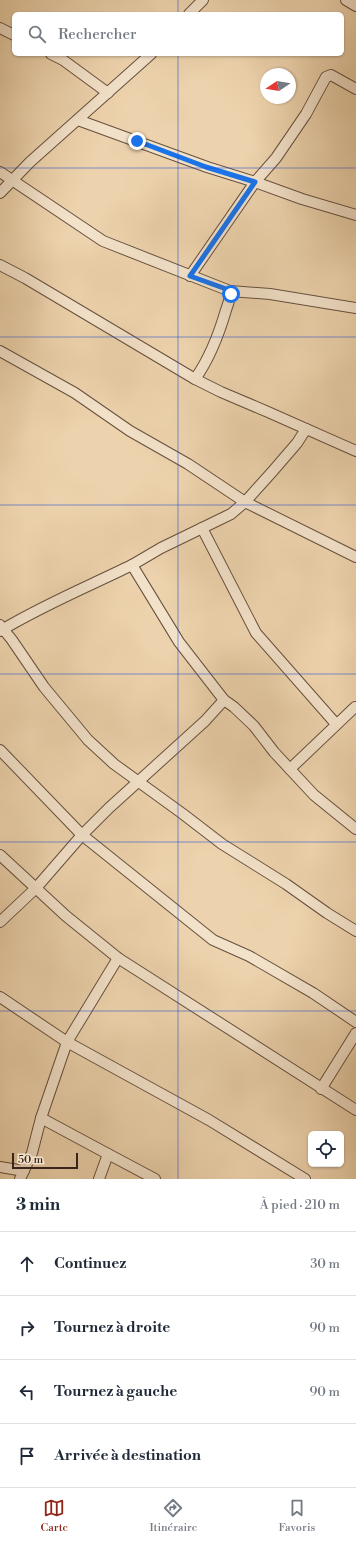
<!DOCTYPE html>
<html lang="fr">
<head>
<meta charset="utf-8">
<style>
  body { margin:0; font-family:"Libre Bodoni",serif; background:#f2f2f3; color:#1f2937 }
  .controls { position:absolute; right:12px; bottom:12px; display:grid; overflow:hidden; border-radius:6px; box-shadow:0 1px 3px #0004 }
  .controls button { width:36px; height:36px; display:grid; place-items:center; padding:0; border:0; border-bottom:1px solid #e0e1e3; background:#fff; color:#1f2937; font:20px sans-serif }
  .compass { position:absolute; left:260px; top:68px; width:36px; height:36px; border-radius:50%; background:#fff; box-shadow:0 1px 3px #0004; rotate:258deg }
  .scale { position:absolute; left:12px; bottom:10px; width:66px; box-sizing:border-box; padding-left:4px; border:2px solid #392519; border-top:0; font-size:11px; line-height:14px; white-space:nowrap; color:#392519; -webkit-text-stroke:3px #f3e2ca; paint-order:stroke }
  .stop { position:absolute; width:12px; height:12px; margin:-9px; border:3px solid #1a73e8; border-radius:50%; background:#fff }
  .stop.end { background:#1a73e8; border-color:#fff; box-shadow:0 1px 4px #0008 }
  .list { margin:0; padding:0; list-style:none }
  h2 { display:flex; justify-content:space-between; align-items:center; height:52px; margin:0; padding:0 16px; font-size:17px }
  h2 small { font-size:13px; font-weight:400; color:#747a83 }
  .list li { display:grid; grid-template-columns:26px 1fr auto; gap:12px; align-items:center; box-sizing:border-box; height:64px; padding:0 16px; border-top:1px solid #e0e1e3 }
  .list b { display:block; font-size:15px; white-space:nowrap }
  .list em { font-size:13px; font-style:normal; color:#747a83 }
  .icon { flex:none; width:22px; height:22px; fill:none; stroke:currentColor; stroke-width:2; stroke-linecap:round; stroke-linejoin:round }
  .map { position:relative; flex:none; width:356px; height:1179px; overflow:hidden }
  .search { position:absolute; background:#fff; box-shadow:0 1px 3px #0004; left:12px; right:12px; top:12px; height:44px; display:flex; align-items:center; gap:10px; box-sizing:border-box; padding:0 14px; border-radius:6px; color:#747a83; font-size:15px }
  .sheet { height:308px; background:#fff }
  nav { display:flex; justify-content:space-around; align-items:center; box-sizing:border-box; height:56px; border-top:1px solid #e0e1e3; background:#fff; font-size:11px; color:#747a83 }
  nav a { display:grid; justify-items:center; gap:2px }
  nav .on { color:#8f2418 }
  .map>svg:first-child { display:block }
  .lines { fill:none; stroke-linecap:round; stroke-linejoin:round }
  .minor-casing { stroke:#66503e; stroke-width:12 }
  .minor { stroke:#f3e2ca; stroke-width:10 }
  .route { stroke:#1a73e8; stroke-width:5 }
  .grid { fill:none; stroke:#1d4ed8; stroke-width:1; stroke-opacity:0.55 }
</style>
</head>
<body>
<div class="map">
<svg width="356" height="1179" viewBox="0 0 356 1179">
  <rect width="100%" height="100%" fill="#edd3ad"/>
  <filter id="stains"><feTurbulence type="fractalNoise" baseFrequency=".005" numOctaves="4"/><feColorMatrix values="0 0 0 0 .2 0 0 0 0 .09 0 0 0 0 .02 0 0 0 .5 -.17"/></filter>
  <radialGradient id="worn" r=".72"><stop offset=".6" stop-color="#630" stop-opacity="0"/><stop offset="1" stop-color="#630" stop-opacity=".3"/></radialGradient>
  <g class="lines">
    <defs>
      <g id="minor">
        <polyline points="346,0 356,6"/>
        <polyline points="189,14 203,0"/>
        <polyline points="0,28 14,35"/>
        <polyline points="51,54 63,60 108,93"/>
        <polyline points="78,120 207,167 255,182 302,199 356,215"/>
        <path d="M0,172L103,241L230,291C231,297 228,304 226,310C219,334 210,358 195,379"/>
        <polyline points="0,193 30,162 151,54"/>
        <polyline points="0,265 25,278 195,379 221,392 268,412 356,451"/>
        <polyline points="190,276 255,182 276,158 306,114 326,77 331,75 356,89"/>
        <polyline points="230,291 270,294 356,308"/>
        <polyline points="0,351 75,393 130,431 188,464 245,502 356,557"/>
        <polyline points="306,429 297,443 272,472 245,502 231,514 161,548 132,565 179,642 224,700 234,707 254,726 274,752 314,795 356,829"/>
        <polyline points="202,528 256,633 336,724"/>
        <polyline points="0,625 12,640 44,687 88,740 114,764 183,814 222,844 286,884 327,913 356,931"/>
        <path d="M0,631C43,605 87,587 132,565"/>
        <polyline points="0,750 82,835 213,940 249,956 313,993 356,1022"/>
        <polyline points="290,769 355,707"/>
        <polyline points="0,855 66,916 118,958 356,1110"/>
        <polyline points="0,922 36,888 82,835 109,808 205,721 224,700"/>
        <polyline points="0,997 67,1042 209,1120 305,1179"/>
        <polyline points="321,1089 356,1033"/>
        <polyline points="41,1118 108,1154 99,1179"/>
        <polyline points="108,1154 155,1179"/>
        <polyline points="0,1167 24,1171"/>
        <polyline points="20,1179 32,1153 41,1118 67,1042 118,958"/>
      </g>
    </defs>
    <use href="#minor" class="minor-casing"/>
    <use href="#minor" class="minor"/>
  </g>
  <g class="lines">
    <polyline class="route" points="137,141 206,167 255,182 190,276 229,290 231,294"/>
  </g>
  <path class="grid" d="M178,0V14M178,54V1179M0,168H356M0,337H356M0,505H356M0,674H356M0,842H356M0,1011H356"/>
  <rect width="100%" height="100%" filter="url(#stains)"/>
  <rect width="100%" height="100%" fill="url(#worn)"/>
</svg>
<div class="controls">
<button><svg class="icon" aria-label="locate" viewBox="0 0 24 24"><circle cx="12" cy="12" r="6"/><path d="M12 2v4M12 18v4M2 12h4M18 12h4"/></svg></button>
</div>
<svg class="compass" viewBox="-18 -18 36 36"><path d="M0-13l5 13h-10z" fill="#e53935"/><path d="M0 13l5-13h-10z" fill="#747a83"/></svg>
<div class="scale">50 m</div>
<div class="stop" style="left:231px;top:294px"></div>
<div class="stop end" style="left:137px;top:141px"></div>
<div class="search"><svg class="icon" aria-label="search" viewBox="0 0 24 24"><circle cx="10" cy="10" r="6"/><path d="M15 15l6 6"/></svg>Rechercher</div>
</div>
<section class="sheet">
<h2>3 min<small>À pied · 210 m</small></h2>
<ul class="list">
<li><svg class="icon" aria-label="ahead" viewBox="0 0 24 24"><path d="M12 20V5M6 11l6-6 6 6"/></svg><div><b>Continuez</b></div><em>30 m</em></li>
<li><svg class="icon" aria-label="right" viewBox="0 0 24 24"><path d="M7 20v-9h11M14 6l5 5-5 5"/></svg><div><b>Tournez à droite</b></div><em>90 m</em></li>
<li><svg class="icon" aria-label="left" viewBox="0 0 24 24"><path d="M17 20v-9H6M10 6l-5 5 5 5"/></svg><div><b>Tournez à gauche</b></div><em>90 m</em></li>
<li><svg class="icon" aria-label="arrive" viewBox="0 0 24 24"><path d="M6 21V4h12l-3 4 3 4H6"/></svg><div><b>Arrivée à destination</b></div></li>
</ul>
</section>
<nav>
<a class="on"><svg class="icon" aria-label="map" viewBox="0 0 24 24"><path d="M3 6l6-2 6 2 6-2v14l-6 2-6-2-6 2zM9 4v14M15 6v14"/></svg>Carte</a>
<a><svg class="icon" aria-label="directions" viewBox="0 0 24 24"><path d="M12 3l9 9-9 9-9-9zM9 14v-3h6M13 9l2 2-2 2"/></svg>Itinéraire</a>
<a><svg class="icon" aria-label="saved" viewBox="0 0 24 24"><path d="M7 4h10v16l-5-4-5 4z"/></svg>Favoris</a>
</nav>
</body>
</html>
